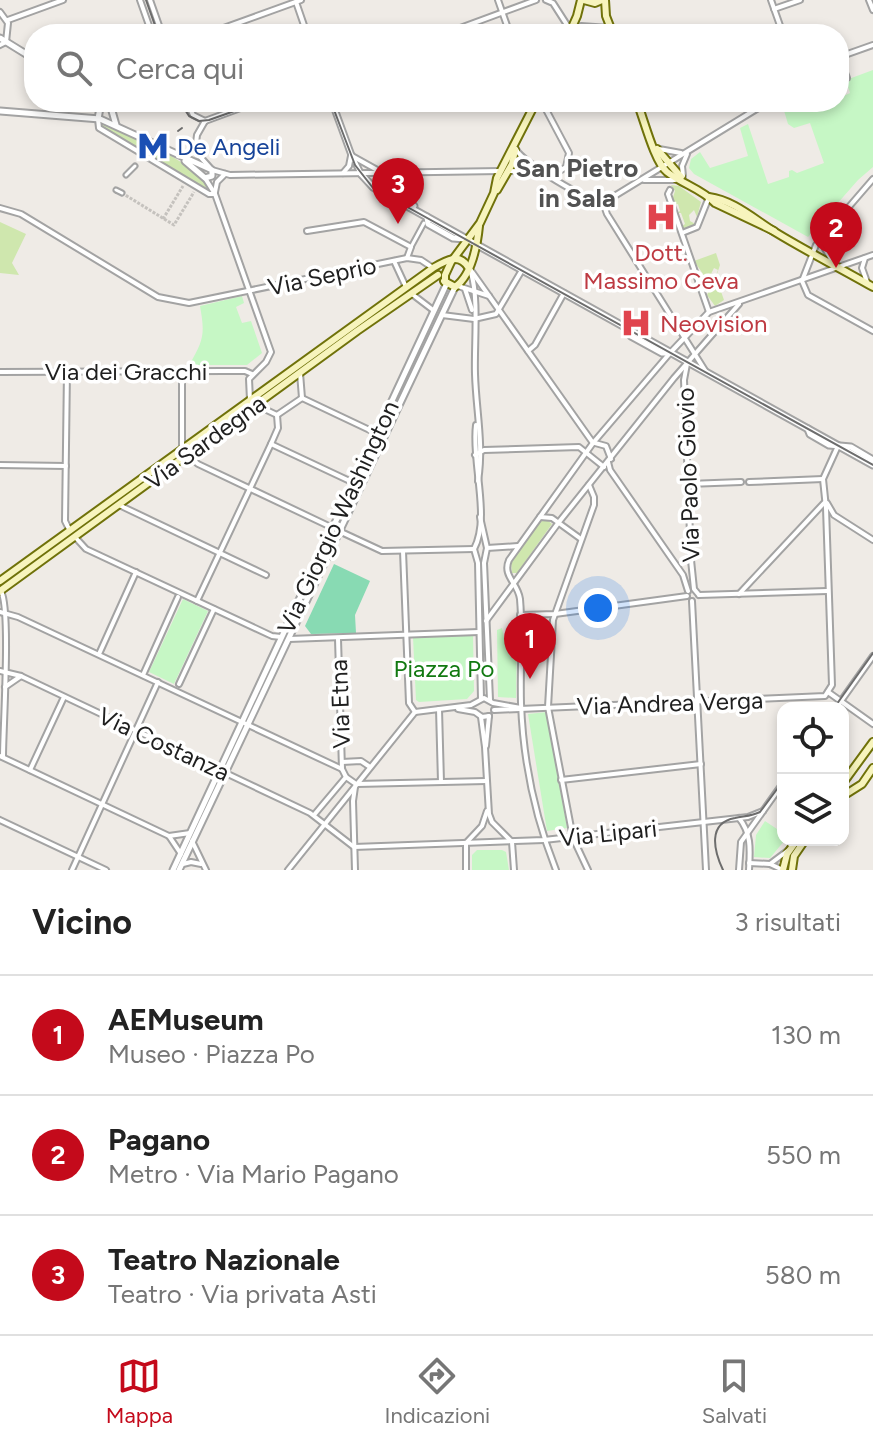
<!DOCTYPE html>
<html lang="it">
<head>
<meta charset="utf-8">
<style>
  body { margin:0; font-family:Figtree,sans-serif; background:#f6f6f6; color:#222 }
  .controls { position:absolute; right:24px; bottom:24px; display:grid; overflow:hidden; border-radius:16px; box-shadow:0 4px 12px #0003 }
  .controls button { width:72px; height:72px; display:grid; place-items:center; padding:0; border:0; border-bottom:2px solid #e0e0e0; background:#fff; color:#222; font:40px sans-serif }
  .you { position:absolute; left:598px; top:608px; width:28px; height:28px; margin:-20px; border:6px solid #fff; border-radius:50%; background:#1a73e8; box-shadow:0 0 0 12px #1a73e833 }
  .badge { display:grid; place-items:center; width:52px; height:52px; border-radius:50%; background:#c40a1b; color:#fff; font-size:26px; font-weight:700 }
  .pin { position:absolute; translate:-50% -66px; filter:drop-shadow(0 2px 4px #0008) }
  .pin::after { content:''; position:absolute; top:42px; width:28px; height:24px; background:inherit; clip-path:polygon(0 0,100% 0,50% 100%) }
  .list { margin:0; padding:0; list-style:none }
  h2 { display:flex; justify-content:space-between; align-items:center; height:104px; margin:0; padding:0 32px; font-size:34px }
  h2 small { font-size:26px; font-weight:400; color:#767676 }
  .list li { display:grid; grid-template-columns:52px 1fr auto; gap:24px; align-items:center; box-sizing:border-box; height:120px; padding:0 32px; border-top:2px solid #e0e0e0 }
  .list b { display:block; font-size:30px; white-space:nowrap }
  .list p { margin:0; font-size:26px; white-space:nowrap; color:#767676 }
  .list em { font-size:26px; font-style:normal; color:#767676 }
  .icon { flex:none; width:44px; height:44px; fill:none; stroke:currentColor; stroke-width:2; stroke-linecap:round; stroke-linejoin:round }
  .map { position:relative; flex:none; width:873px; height:870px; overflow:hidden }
  .search { position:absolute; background:#fff; box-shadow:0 4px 12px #0003; left:24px; right:24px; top:24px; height:88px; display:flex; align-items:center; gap:20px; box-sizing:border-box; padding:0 28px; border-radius:32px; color:#767676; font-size:30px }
  .sheet { height:464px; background:#fff }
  nav { display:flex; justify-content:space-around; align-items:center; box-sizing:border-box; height:112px; border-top:2px solid #e0e0e0; background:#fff; font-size:22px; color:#767676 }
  nav a { display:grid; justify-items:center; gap:4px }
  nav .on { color:#c40a1b }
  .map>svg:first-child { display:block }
  .grass { fill:#cfe7ae }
  .park { fill:#c6f7c5 }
  .pitch { fill:#88dab3 }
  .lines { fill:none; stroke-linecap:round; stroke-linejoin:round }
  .pedestrian-tunnel { stroke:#c5c2be; stroke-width:3; stroke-dasharray:3 1.5; stroke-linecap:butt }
  .pedestrian-casing { stroke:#a3a3a3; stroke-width:7 }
  .minor-casing { stroke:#a3a3a3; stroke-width:8 }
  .tertiary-casing { stroke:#a3a3a3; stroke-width:9 }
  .secondary-casing { stroke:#70720a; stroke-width:10 }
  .pedestrian { stroke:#fff; stroke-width:3 }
  .minor { stroke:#fff; stroke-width:4 }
  .tertiary { stroke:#fff; stroke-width:5 }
  .secondary { stroke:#f7f4bd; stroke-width:6 }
  .tram { stroke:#6d6d6d; stroke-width:2 }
  .labels { text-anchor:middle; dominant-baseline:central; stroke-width:7; stroke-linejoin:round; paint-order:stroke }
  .transit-label { font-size:24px; fill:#164399; stroke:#fff; text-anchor:start }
  .health-label { font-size:24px; fill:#be3a42; stroke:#fff }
  .street-label { font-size:24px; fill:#1f1f1f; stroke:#fff }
  .park-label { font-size:24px; fill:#127911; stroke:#fff }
  .neighbourhood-label { font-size:26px; font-weight:bold; fill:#525252; stroke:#fff }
</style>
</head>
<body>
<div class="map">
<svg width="873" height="870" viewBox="0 0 873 870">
  <rect width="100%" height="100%" fill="#efebe6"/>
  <g class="grass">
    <path d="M101,124C132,135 196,162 211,191L102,128Z"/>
    <polygon points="671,185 679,186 701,202 697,217 694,210 689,215 690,221 697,225 683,231 682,226 685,224 681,213 677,213 680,211 678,204 674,205 672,200 675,191"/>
    <polygon points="0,222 26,234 12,263 19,275 0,273"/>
    <polygon points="716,253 720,265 716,277 724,300 715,306 707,295 718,270 714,268 704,288 700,276 703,274 694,261"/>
    <polygon points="546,519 552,524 517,573 512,573 511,563 540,522"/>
  </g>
  <g class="park">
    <polygon points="873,70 873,167 858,180 808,237 694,174 689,168 691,159 700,152 710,168 748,156 740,128 748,124 768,184 789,177 789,171 792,170 797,173 824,163 810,123 794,128 788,124 782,104 839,102 839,98 850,93 846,80"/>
    <path d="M242,296L244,303L236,307L242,323L251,321L262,353L247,365H189C204,340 205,334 200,306Z"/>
    <polygon points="183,599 208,611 174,684 149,672"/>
    <polygon points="502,628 504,638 517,637 516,698 498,697 497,630"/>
    <polygon points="473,635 474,691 467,699 419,702 416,700 413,637"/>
    <polygon points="547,712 567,828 547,831 528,714"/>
    <polygon points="765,821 783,833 783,840 785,840 770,858 754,857 756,835"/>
    <polygon points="477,850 502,850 506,852 509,870 472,870 472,855"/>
  </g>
  <polygon class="pitch" points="334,564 370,581 355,615 356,633 311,634 305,626"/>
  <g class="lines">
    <g class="pedestrian-tunnel">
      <polyline points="122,193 174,225 194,192"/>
      <polyline points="163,219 183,186"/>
    </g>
    <defs>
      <g id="pedestrian">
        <polyline points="126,175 135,166"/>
        <polyline points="116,190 122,193"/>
        <polyline points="411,247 424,223"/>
      </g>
      <g id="minor">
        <polyline points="140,0 152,34"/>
        <polyline points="150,0 162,34"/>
        <polyline points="498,0 510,34"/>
        <polyline points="546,0 553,3 569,28"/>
        <polyline points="771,0 783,34"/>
        <polyline points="869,0 873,10"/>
        <polyline points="296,2 307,34"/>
        <polyline points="774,9 800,0"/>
        <polyline points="0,12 8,23 6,42 0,45"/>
        <polyline points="8,20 63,0"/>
        <polyline points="572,31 581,26 609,28"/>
        <polyline points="207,34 301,0"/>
        <polyline points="444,34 536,0"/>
        <polyline points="847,78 839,57 873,45"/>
        <polyline points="187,102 193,115 205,121"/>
        <polyline points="332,102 351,154 361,174"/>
        <polyline points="542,102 569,153 566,167 552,176"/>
        <polyline points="751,102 754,110"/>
        <polyline points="98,119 99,128 209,194 215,194"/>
        <polyline points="205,121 197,135 195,151 212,170 230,175 501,171"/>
        <polyline points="205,121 257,102"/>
        <path d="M516,149C521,162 589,202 603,203"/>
        <polyline points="659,149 681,153"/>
        <polyline points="352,156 379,171"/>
        <polyline points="510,171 541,172"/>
        <polyline points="343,173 349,166 351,156"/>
        <polyline points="683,176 682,166 687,154"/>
        <polyline points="205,178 215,194 271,352 266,362 249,379 250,400"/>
        <polyline points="644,180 675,180"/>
        <polyline points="670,190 668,194 709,312"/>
        <polyline points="215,192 217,182 225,174"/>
        <polyline points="603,203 607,214 706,372"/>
        <polyline points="603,203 768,102"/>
        <polyline points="0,208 21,214 158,297 189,303 407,258 421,260 433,268"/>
        <polyline points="307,231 364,222 411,247 407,258"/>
        <polyline points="682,233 697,227 709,197"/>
        <polyline points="825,236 825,249 834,264"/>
        <polyline points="865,258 862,268 867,282"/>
        <polyline points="394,261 406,287"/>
        <polyline points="470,269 593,443"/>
        <path d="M471,273C479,297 474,346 475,374C476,410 484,445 478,481"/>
        <polyline points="802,281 816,245 873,179"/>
        <polyline points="802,281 808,295 873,331"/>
        <polyline points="458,286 489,296"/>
        <polyline points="465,289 472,310"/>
        <polyline points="412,294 433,310"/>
        <polyline points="442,315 474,319 496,314 522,270"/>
        <polyline points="528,351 535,345 564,293"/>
        <polyline points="687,364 684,380 691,560 694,589 699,595"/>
        <polyline points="67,371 65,521 70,531"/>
        <polyline points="182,371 182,448"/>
        <polyline points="0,372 224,371 245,371 252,374"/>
        <polyline points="300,373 302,398"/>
        <polyline points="302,398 378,434"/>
        <polyline points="256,405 277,415"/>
        <polyline points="277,415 302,398"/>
        <polyline points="595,443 606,446 611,459"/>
        <polyline points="271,444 354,483"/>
        <polyline points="187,455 198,464 333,528"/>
        <polyline points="475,455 484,450 579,447 604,467"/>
        <polyline points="608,462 610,470 683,575 688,591"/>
        <polyline points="0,465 66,466"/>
        <polyline points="749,482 823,479"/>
        <polyline points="688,484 741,482"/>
        <polyline points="827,503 834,515 873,540"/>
        <polyline points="119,505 266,575"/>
        <polyline points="480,517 487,548 484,563 490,700"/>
        <polyline points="540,517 552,518 581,539"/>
        <polyline points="339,531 382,551 474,549"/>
        <polyline points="75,537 86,549 272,636 281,637"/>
        <polyline points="487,548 518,546"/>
        <polyline points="474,549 478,563 481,699"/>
        <path d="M474,549C491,517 471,462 476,425"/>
        <polyline points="403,551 409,703 415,712"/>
        <path d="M1,591C11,610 3,727 3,757"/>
        <polyline points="739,594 824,503"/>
        <polyline points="699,595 827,591"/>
        <polyline points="197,601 271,444 278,428 277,415"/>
        <polyline points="692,601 706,870"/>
        <polyline points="0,612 18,617 342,769"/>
        <polyline points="520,615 555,614 687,596"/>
        <polyline points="486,621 559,522 674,378 739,304"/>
        <polyline points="289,639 479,632"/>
        <polyline points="338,639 342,769 346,777 356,784"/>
        <polyline points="99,654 136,572"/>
        <polyline points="0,671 21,676 310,813 354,847 544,840 748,817 763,811"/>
        <polyline points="143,675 178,597"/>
        <polyline points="179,684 214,609"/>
        <polyline points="5,687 21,676"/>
        <polyline points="828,692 873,724"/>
        <polyline points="836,708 873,656"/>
        <polyline points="439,709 441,782"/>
        <polyline points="458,709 475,712 482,717 489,716"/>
        <polyline points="494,710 825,696 832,685 826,508 823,479 838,446"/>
        <polyline points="415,712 471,705 484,698 493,703 521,708"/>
        <polyline points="481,717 485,747 489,814 492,822 512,842 514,870"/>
        <polyline points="486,746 489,716"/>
        <polyline points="0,756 169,836 181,854"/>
        <polyline points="342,762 361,761 370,767"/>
        <polyline points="30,770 64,697"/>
        <polyline points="561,780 701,764"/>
        <polyline points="357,784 486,781"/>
        <polyline points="314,815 346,777"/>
        <path d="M739,818C752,834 750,851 749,870"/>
        <polyline points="0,820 106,870"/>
        <polyline points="169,836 190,833"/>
        <polyline points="192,841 206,870"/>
        <polyline points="749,863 770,864 783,870"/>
        <polyline points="183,864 191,862 201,864"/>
        <polyline points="770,864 790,849"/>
        <polyline points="72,870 158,682"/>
        <polyline points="288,870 415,712"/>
        <polyline points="355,870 353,801 355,787"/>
        <polyline points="466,870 466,843 482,826 487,811"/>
        <path d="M556,870C535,817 523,759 521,703C520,668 523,633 520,599C518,583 502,576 509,560L593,443L670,353L709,312L873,255"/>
        <polyline points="588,870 573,838 548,707 553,620 594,505 594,497 589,485"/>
        <polyline points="739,870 741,842 783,783"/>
      </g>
      <g id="tertiary">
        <polyline points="0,38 34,59"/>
        <polyline points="106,102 110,104 116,125"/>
        <polyline points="0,111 100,119 212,170 212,176 205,178 185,161"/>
        <polyline points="98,119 101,102"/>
        <polyline points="361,174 373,187 873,465"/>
        <polyline points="380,190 387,190 414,206"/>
        <polyline points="427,217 428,224 453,238 465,239"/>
        <polyline points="629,329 631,336 662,353 669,353"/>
        <polyline points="808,429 810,434 829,445 851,447 873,460"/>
        <polyline points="173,870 447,283"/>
        <polyline points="179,870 455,287"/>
      </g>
      <g id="secondary">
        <polyline points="584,0 595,3 602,0"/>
        <polyline points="605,0 606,16 613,34"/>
        <polyline points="569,34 577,16 581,0"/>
        <path d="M637,102C644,119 654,161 667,172C682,184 702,189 715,203L774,231"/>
        <polyline points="657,149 681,177"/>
        <polyline points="497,190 512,164 515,150"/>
        <path d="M709,197C733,200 754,219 775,232C806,251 840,268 873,287"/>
        <path d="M444,281L455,287C472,275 477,246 479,226"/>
        <polyline points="445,282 445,275 451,262 480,223 494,193 497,178 536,102"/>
        <path d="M0,581L433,268C445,261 459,252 468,267"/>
        <polyline points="0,591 357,331 438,275"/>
        <polyline points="843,783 873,742"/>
        <polyline points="843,796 862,784 873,768"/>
        <polyline points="783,870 787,854 797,840"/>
        <polyline points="792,870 794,856 805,840"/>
      </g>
    </defs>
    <use href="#pedestrian" class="pedestrian-casing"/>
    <use href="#minor" class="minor-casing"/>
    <use href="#tertiary" class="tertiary-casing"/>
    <use href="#secondary" class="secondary-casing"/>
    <use href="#pedestrian" class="pedestrian"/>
    <use href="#minor" class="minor"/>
    <use href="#tertiary" class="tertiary"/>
    <use href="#secondary" class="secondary"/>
    <g class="tram">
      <polyline points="146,0 158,34"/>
      <polyline points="180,102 189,116 199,121 209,120 260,102"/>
      <polyline points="331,102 355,165 373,188 873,465"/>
      <polyline points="178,131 182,128"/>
      <polyline points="834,708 873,653"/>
      <path d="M723,870C714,851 707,823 735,818C744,816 752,816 760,812L783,781"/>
    </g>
  </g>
  <defs>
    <symbol id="metro-bare" viewBox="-9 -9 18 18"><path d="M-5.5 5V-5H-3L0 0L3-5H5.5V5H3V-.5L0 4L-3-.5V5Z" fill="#1a4fb4" stroke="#fff" stroke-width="2.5" paint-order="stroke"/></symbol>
    <symbol id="hospital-bare" viewBox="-9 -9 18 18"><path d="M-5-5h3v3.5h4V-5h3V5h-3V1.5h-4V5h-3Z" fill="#e0444e" stroke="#fff" stroke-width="2.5" paint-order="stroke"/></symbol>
  </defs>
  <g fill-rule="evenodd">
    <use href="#metro-bare" x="131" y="124" width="44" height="44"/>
    <use href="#hospital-bare" x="639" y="195" width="44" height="44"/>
    <use href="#hospital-bare" x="614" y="301" width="44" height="44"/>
  </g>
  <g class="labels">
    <g class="transit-label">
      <text x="177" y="146">De Angeli</text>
    </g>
    <g class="health-label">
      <text x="661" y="252">Dott.<tspan x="661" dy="28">Massimo Ceva</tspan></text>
      <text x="660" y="323" text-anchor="start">Neovision</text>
    </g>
    <g class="street-label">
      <text transform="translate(322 276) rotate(-12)">Via Seprio</text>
      <text x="126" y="371">Via dei Gracchi</text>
      <text transform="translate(205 442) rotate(-36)">Via Sardegna</text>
      <text transform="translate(688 475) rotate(-92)">Via Paolo Giovio</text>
      <text transform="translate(338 517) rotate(-65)">Via Giorgio Washington</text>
      <text transform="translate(670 703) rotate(-2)">Via Andrea Verga</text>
      <text transform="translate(340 704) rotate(-92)">Via Etna</text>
      <text transform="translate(164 744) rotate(25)">Via Costanza</text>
      <text transform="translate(608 833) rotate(-6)">Via Lipari</text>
    </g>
    <g class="park-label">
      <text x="444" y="668">Piazza Po</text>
    </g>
    <g class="neighbourhood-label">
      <text x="577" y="168">San Pietro<tspan x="577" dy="30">in Sala</tspan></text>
    </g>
  </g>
</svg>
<div class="controls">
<button><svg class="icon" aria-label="locate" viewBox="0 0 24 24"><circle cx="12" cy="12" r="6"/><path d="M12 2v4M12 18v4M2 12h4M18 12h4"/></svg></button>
<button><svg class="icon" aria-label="layers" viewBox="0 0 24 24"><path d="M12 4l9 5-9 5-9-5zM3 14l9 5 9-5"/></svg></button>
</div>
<div class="you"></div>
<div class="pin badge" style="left:530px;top:679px">1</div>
<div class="pin badge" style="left:836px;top:268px">2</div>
<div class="pin badge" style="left:398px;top:224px">3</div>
<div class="search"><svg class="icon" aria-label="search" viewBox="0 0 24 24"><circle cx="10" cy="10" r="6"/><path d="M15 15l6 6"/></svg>Cerca qui</div>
</div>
<section class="sheet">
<h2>Vicino<small>3 risultati</small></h2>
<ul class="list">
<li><span class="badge">1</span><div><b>AEMuseum</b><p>Museo · Piazza Po</p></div><em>130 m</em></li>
<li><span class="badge">2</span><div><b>Pagano</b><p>Metro · Via Mario Pagano</p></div><em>550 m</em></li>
<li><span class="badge">3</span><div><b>Teatro Nazionale</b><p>Teatro · Via privata Asti</p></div><em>580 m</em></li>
</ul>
</section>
<nav>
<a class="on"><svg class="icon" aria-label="map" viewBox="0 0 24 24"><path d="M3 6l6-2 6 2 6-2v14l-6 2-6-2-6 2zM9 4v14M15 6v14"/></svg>Mappa</a>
<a><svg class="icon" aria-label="directions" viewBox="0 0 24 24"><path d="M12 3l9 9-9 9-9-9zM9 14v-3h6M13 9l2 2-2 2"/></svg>Indicazioni</a>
<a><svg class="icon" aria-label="saved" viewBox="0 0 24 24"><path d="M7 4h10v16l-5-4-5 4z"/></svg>Salvati</a>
</nav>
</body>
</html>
